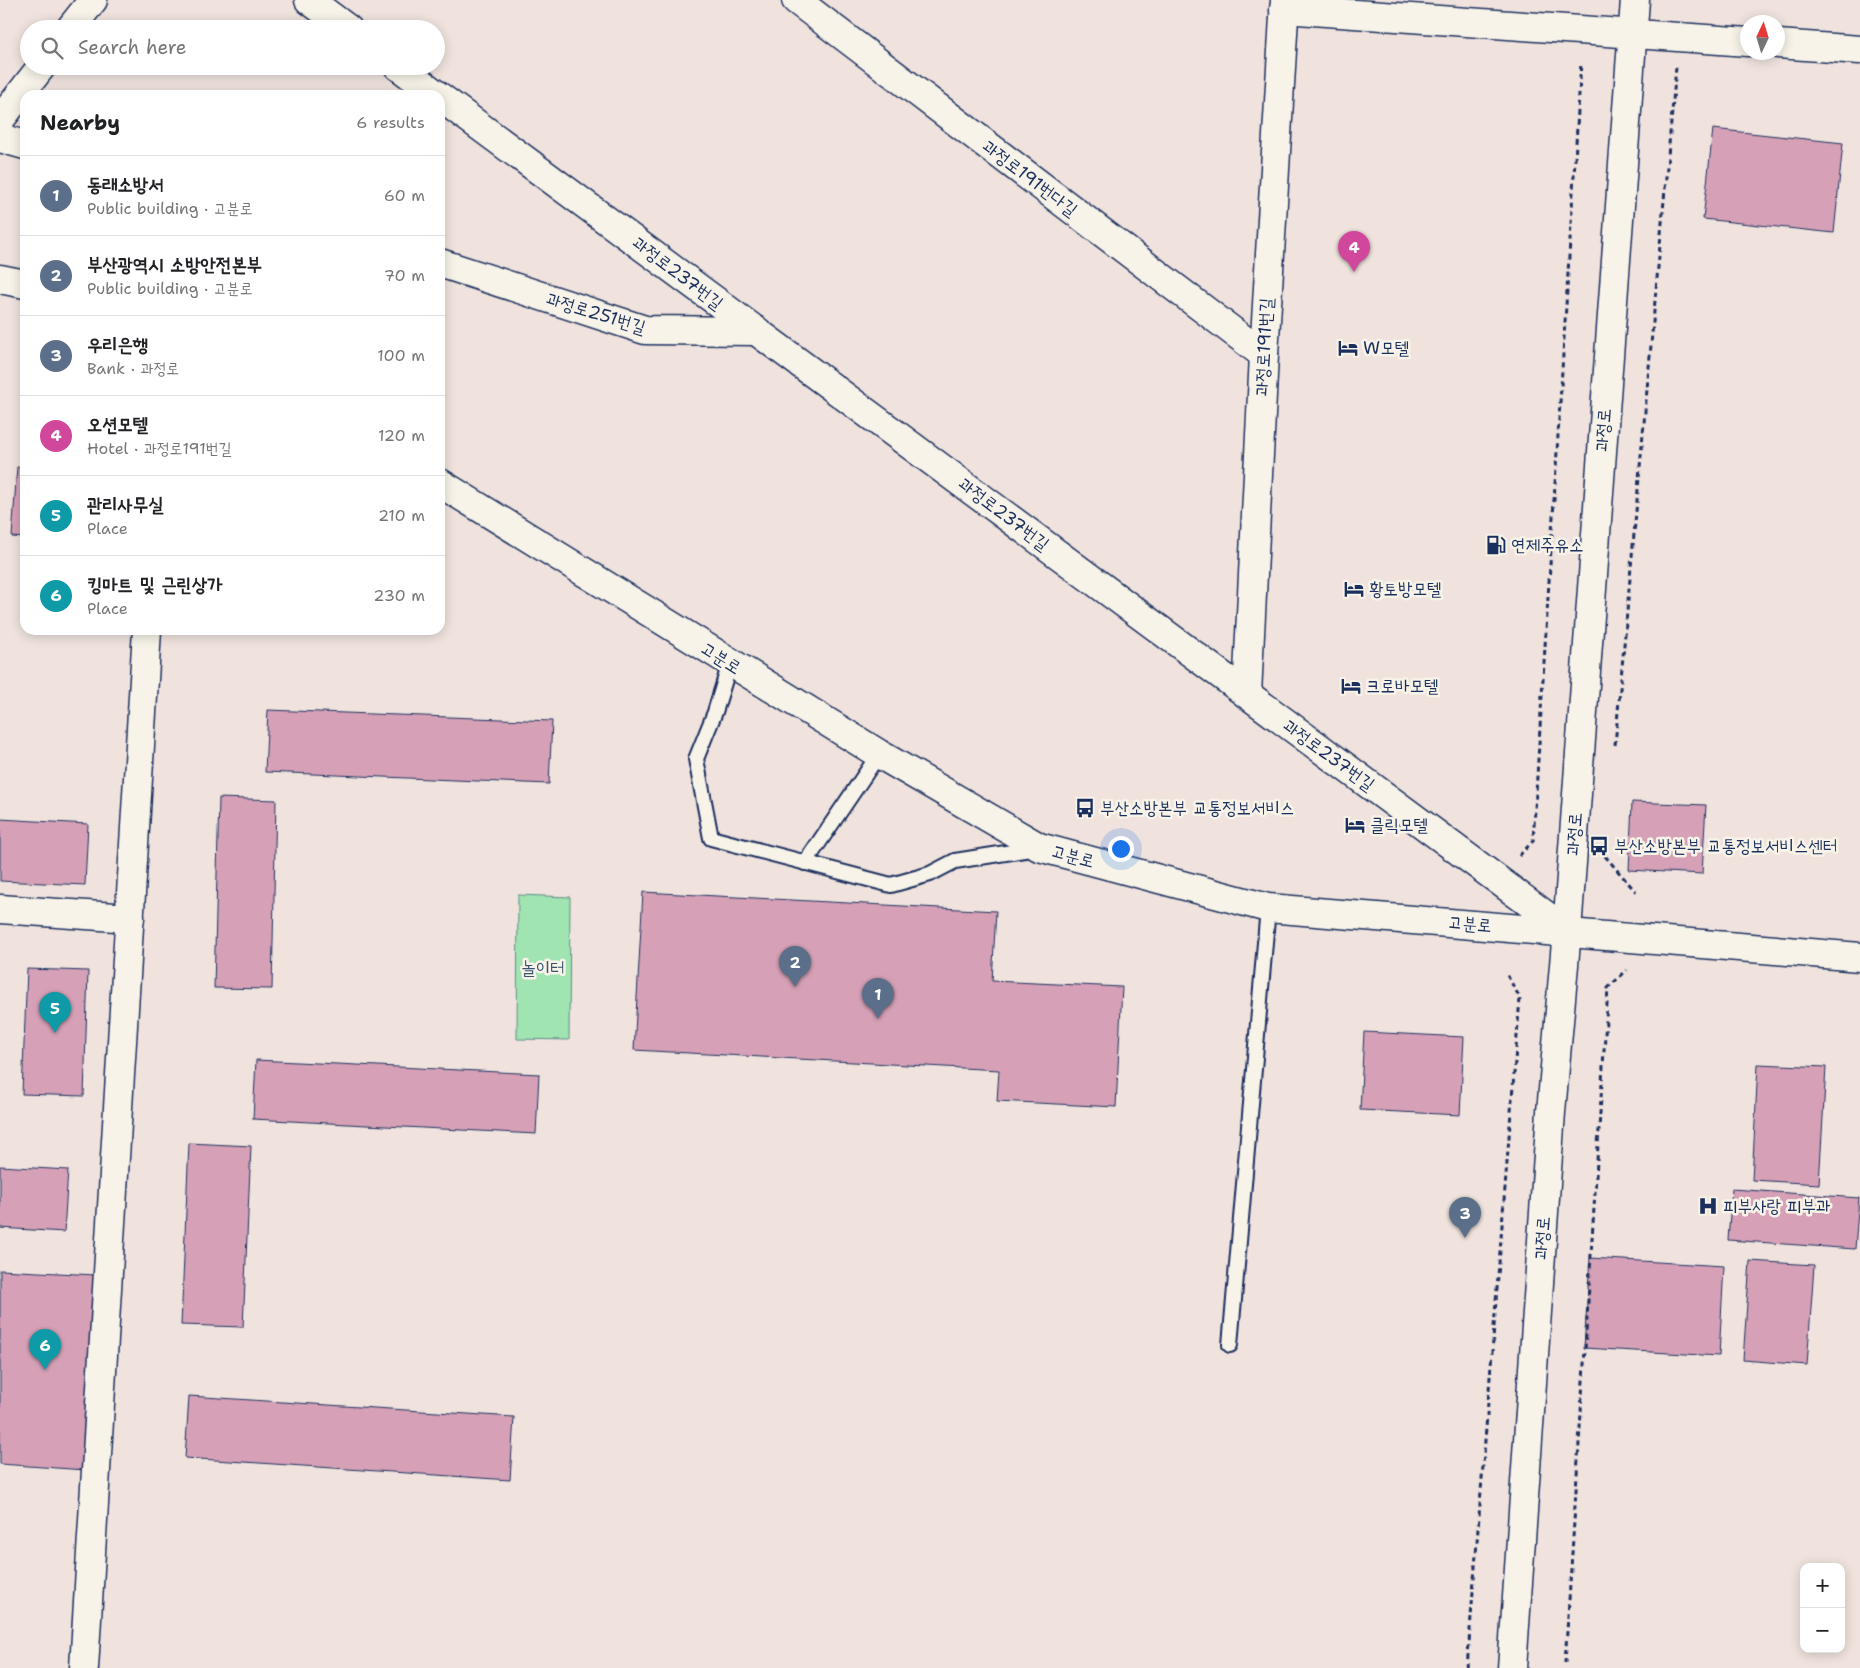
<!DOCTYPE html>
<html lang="en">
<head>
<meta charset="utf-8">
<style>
  body { margin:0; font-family:"Shantell Sans","Poor Story",sans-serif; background:#f2f2f2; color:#202124 }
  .controls { position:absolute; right:15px; bottom:15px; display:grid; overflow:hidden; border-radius:10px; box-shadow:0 2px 12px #0003 }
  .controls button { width:45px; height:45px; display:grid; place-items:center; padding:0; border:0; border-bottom:1px solid #e0e0e0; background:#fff; color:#202124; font:25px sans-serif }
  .compass { position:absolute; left:1740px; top:15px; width:45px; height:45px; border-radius:50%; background:#fff; box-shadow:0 2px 12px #0003; rotate:4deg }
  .you { position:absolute; left:1120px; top:848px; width:18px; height:18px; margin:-12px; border:4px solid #fff; border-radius:50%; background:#1a73e8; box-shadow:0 0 0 8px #1a73e833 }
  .badge { display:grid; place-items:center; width:32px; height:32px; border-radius:50%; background:#1b2f5e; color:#fff; font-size:16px; font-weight:700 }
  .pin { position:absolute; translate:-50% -41px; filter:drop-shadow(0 1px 2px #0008) }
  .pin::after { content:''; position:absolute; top:26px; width:18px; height:15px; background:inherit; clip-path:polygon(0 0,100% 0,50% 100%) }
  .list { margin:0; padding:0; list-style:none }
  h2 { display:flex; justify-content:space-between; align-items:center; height:65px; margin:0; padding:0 20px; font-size:21px }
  h2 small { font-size:16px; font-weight:400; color:#757577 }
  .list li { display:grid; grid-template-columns:32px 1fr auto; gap:15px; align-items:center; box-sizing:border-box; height:80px; padding:0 20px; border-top:1px solid #e0e0e0 }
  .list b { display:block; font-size:19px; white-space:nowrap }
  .list p { margin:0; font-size:16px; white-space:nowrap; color:#757577 }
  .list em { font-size:16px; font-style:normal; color:#757577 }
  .icon { flex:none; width:28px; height:28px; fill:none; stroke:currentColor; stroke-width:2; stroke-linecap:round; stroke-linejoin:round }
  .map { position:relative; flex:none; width:1860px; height:1668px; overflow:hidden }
  .search { position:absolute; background:#fff; box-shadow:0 2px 12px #0003; left:20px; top:20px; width:425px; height:55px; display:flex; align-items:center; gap:12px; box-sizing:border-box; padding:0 18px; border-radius:28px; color:#757577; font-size:19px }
  .panel { position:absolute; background:#fff; box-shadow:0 2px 12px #0003; left:20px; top:90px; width:425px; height:545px; border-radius:15px }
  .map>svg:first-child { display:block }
  .green { fill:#a0e5b1; stroke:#5e8a88 }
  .building { fill:#d6a1b7; stroke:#1b2f5e }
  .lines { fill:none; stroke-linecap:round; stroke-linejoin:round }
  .service-casing { stroke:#1b2f5e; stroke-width:18 }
  .minor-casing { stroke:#1b2f5e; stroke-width:31 }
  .tertiary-casing { stroke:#1b2f5e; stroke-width:31 }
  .secondary-casing { stroke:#1b2f5e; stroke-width:31 }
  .path { stroke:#1b2f5e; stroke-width:3; stroke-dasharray:5 4; stroke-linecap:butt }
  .service { stroke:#f7f3e8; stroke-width:14 }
  .minor { stroke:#f7f3e8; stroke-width:28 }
  .tertiary { stroke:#f7f3e8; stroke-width:28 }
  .secondary { stroke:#f7f3e8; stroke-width:28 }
  .labels { text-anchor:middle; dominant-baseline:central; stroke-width:5; stroke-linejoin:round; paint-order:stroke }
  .street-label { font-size:18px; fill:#1b2f5e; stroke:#f7f3e8 }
  .poi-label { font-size:18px; fill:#1b2f5e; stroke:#f7f3e8; text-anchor:start }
  .park-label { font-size:18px; fill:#36536f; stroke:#f7f3e8 }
</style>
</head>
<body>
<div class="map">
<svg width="1860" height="1668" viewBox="0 0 1860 1668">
  <rect width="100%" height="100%" fill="#f0e3de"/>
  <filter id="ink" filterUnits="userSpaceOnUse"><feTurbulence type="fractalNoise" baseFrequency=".02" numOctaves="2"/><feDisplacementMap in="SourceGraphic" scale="10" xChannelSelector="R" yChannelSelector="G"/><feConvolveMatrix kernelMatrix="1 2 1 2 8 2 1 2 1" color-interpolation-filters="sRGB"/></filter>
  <g filter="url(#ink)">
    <polygon class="green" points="518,895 570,897 569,1040 517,1039"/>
    <g class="building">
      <polygon points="1713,129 1843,143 1834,233 1703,219"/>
      <polygon points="17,467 25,468 25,538 12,537"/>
      <polygon points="268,710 552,721 549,784 265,772"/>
      <polygon points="219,798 276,800 272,989 214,988"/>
      <polygon points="1632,802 1706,805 1702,874 1629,870"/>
      <polygon points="0,819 88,824 85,885 0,881"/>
      <polygon points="643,892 996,911 992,981 1122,987 1116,1107 997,1101 999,1070 634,1050"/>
      <polygon points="27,969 88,971 84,1096 22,1094"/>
      <polygon points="1364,1032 1464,1037 1460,1115 1360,1110"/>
      <polygon points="256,1060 539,1074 536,1134 253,1119"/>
      <polygon points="1758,1064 1826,1067 1819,1184 1752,1180"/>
      <polygon points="189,1143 251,1146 243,1327 181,1325"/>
      <polygon points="0,1166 68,1170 64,1232 0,1228"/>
      <polygon points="1732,1189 1859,1198 1855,1249 1728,1240"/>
      <polygon points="1590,1258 1724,1266 1719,1356 1584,1348"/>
      <polygon points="1750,1261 1814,1265 1807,1365 1743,1360"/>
      <polygon points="0,1270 96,1275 85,1470 0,1464"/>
      <polygon points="189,1396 514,1417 510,1480 185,1458"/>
    </g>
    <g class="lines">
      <defs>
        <g id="service">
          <polyline points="730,663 715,712 696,759 711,838 891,885 930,874 955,861 1037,848"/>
          <polyline points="805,863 879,754"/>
          <polyline points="1230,1345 1268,908"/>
        </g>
        <g id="minor">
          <polyline points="309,0 348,29"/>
          <polyline points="796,0 1264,355"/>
          <polyline points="1284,9 1748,42"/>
          <polyline points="70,29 93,0"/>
          <polyline points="1778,44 1860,50"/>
          <polyline points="398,66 437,95"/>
          <polyline points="440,97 1567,931"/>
          <polyline points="0,120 42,66"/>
          <polyline points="0,138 25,145"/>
          <polyline points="440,263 645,330 757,331"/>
          <polyline points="1247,694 1264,355 1285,0"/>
          <polyline points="0,909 130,918"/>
        </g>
        <polyline id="tertiary" points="84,1668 147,630"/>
        <g id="secondary">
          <polyline points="0,279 25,284"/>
          <polyline points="440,483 879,754 1039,847 1268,908 1860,957"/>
          <polyline points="1512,1668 1551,1112 1567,931 1635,0"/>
        </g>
      </defs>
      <use href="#service" class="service-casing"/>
      <use href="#minor" class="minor-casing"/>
      <use href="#tertiary" class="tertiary-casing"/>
      <use href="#secondary" class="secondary-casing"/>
      <g class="path">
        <polyline points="1615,745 1676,67"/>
        <polyline points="1519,856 1533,841 1581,62"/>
        <polyline points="1605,856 1636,892"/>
        <polyline points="1565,1663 1608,988 1627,970"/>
        <polyline points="1467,1668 1520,998 1507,975"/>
      </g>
      <use href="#service" class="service"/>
      <use href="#minor" class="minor"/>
      <use href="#tertiary" class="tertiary"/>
      <use href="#secondary" class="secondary"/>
    </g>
  </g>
  <defs>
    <symbol id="hotel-bare" viewBox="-9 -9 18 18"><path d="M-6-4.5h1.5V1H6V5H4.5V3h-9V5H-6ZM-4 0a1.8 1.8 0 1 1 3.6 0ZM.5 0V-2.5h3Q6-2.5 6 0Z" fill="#1b2f5e" stroke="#f7f3e8" stroke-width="2.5" paint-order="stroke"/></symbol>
    <symbol id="fuel-bare" viewBox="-9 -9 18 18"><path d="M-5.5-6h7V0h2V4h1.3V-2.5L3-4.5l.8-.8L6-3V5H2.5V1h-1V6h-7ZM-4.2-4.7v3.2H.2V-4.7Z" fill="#1b2f5e" stroke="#f7f3e8" stroke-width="2.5" paint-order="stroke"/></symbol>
    <symbol id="bus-bare" viewBox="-9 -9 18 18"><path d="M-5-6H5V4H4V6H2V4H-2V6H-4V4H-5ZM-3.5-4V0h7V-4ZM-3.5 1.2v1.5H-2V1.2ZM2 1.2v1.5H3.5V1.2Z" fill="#1b2f5e" stroke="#f7f3e8" stroke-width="2.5" paint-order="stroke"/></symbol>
    <symbol id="hospital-bare" viewBox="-9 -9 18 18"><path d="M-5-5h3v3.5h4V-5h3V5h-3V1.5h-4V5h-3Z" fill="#1b2f5e" stroke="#f7f3e8" stroke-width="2.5" paint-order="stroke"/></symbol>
  </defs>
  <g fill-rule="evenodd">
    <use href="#hotel-bare" x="1334" y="334" width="28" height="28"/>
    <use href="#fuel-bare" x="1482" y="531" width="28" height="28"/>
    <use href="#hotel-bare" x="1340" y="575" width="28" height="28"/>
    <use href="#hotel-bare" x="1337" y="672" width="28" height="28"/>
    <use href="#bus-bare" x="1071" y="794" width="28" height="28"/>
    <use href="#hotel-bare" x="1341" y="811" width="28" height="28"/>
    <use href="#bus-bare" x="1585" y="832" width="28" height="28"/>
    <use href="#hospital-bare" x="1694" y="1192" width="28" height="28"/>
  </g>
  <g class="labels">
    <g class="street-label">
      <text transform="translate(1030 178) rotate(37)">과정로191번다길</text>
      <text transform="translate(678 273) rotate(37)">과정로237번길</text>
      <text transform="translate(596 313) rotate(17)">과정로251번길</text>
      <text transform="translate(1264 347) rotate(-87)">과정로191번길</text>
      <text transform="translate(1603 430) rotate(-86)">과정로</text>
      <text transform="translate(1004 514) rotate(37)">과정로237번길</text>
      <text transform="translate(721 658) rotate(32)">고분로</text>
      <text transform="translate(1329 755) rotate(36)">과정로237번길</text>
      <text transform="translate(1574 834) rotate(-86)">과정로</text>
      <text transform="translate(1073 856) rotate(15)">고분로</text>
      <text transform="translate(1470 924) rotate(5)">고분로</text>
      <text transform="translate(1542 1238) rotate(-86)">과정로</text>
    </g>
    <g class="poi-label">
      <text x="1363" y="348">W모텔</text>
      <text x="1511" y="545">연제주유소</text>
      <text x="1369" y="589">황토방모텔</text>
      <text x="1366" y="686">크로바모텔</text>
      <text x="1100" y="808">부산소방본부 교통정보서비스</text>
      <text x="1370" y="825">클릭모텔</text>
      <text x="1614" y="846">부산소방본부 교통정보서비스센터</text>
      <text x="1723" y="1206">피부사랑 피부과</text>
    </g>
    <g class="park-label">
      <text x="543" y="968">놀이터</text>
    </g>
  </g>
</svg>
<div class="controls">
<button>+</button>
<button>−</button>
</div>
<svg class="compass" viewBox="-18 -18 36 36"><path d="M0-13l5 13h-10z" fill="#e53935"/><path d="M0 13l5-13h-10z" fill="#757577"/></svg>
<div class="you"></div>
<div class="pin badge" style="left:878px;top:1019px;background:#5c6f8a">1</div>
<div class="pin badge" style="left:795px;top:987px;background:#5c6f8a">2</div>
<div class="pin badge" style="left:1465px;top:1238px;background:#5c6f8a">3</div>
<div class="pin badge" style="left:1354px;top:272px;background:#d1479c">4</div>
<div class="pin badge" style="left:55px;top:1033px;background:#0f9aa8">5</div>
<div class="pin badge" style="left:45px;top:1370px;background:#0f9aa8">6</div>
<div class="search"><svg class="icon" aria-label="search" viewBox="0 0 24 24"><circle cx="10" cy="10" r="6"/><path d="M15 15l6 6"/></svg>Search here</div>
<section class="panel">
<h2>Nearby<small>6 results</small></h2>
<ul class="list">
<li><span class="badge" style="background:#5c6f8a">1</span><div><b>동래소방서</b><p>Public building · 고분로</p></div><em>60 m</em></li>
<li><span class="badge" style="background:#5c6f8a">2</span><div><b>부산광역시 소방안전본부</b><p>Public building · 고분로</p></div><em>70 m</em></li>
<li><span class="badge" style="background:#5c6f8a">3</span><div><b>우리은행</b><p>Bank · 과정로</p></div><em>100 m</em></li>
<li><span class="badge" style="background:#d1479c">4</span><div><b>오션모텔</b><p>Hotel · 과정로191번길</p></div><em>120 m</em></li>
<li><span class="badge" style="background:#0f9aa8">5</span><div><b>관리사무실</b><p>Place</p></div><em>210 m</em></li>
<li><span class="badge" style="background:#0f9aa8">6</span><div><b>킹마트 및 근린상가</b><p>Place</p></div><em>230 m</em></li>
</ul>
</section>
</div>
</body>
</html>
